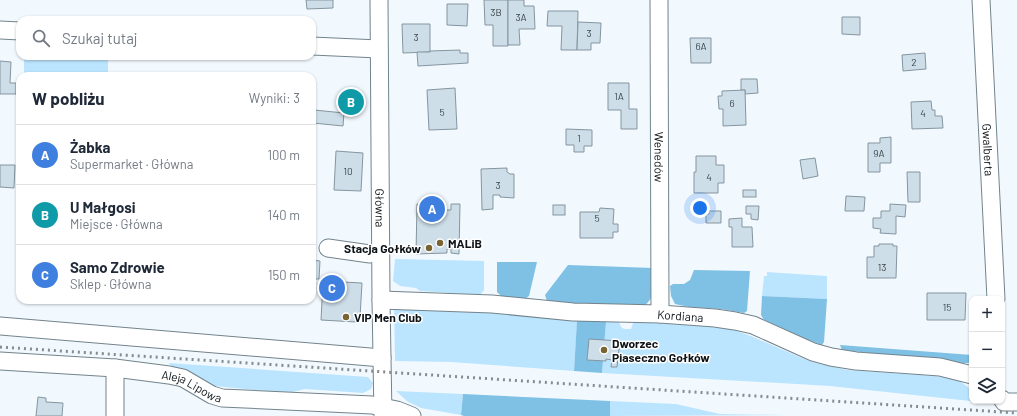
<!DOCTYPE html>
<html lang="pl">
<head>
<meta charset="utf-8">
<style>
  body { margin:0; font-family:Barlow,sans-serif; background:#f2f2f3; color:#1f2937 }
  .controls { position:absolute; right:12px; bottom:12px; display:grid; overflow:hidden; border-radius:8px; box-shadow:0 1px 3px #0004 }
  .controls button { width:36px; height:36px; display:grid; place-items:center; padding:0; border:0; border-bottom:1px solid #e0e1e3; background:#fff; color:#1f2937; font:20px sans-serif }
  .you { position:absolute; left:700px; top:208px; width:14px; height:14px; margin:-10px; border:3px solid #fff; border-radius:50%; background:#1a73e8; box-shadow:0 0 0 6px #1a73e833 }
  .badge { display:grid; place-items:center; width:26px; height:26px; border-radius:50%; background:#b45309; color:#fff; font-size:13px; font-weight:700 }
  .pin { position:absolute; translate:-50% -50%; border:2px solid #fff; box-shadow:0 1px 4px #0006 }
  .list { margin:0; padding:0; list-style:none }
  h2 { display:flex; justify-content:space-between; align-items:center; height:52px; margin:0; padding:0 16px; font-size:17px }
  h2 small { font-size:13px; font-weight:400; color:#747a83 }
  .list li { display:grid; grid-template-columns:26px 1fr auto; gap:12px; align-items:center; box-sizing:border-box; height:60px; padding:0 16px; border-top:1px solid #e0e1e3 }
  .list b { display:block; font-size:15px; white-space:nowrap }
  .list p { margin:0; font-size:13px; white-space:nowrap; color:#747a83 }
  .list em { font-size:13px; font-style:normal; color:#747a83 }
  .icon { flex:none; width:22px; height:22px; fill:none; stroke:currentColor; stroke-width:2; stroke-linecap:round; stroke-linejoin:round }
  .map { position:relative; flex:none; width:1017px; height:416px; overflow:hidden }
  .search { position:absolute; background:#fff; box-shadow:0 1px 3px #0004; left:16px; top:16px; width:300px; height:44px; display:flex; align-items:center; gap:10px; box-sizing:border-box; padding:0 14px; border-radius:12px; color:#747a83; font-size:15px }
  .panel { position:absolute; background:#fff; box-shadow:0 1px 3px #0004; left:16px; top:72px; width:300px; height:232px; border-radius:12px }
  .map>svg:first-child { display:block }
  .green { fill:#bbe5fe }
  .forest { fill:#7fc0e5 }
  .building { fill:#cddee9; stroke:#85959f }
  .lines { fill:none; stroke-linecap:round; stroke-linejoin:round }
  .minor-casing { stroke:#73838c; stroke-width:19 }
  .minor { stroke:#fff; stroke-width:17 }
  .rail { stroke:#858c90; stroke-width:3; stroke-dasharray:2 4; stroke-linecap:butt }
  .poi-dot { fill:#7a6333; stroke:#fff; stroke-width:1.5 }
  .labels { text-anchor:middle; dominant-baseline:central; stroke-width:3; stroke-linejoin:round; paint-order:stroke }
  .number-label { font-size:10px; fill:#3d464c }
  .street-label { font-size:12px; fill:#0d1317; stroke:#fff }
  .poi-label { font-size:12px; font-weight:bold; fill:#0d1317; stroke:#fff; text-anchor:start }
</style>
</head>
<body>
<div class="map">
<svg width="1017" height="416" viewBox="0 0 1017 416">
  <rect width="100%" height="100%" fill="#f2f9fe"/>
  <g class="green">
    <rect x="24" y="56" width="84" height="20"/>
    <polygon points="395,259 484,261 484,290 480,295 420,291 416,288 400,286 393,281"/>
    <polygon points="767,272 827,276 827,299 762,296 764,276 767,276"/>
    <polygon points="394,307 461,310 577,320 574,371 451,362 395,361"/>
    <path d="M606,322H619C622,330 623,329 631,329L633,323L636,322L702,326L731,329L751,336L804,359L820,364L848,370L935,376L952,378L958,380L968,387L972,392V401H987L989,403L830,386L602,373Z"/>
    <polygon points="169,363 368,377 373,383 371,389 363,393 305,389 288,393 214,386 205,384 199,377 190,372 173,369"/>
    <polygon points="396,391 463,394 461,415 421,408 408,402"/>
    <polygon points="610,401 676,404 720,414 789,415 610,416"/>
  </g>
  <g class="forest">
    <polygon points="497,262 537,262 529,296 525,299 501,296 497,292"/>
    <path d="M568,265L653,268C653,282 657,297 644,306L578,304L547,301L545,295Z"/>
    <polygon points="694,270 750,271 747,311 744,313 721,309 689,307 675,304 671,296 670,286 673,284 684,284 690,280"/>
    <polygon points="762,296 827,299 824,342 822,345 806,339 764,320 761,315"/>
    <polygon points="577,320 606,322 602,373 574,371"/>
    <polygon points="840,345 972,355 972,363 963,363 842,350"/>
    <polygon points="463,394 610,401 610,416 464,416 461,415"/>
  </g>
  <g class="building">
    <polygon points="306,0 333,0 333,8 307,9"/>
    <polygon points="484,0 508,0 508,46 493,46 493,25 485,25"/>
    <polygon points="508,0 524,0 524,6 534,6 535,29 519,29 520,45 508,45"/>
    <polygon points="447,4 468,4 467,26 447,25"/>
    <polygon points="548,11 578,11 577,50 561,50 562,26 547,26"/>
    <polygon points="842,17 860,17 860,35 842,34"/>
    <polygon points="578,22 601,23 600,43 591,43 591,50 577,50"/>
    <polygon points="402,24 430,24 430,52 403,53"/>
    <polygon points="690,38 711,38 711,63 691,63"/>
    <polygon points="460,50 460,53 468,53 468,63 418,66 417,52 430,52 430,51"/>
    <polygon points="925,53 926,69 903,71 902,55"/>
    <polygon points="0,61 11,62 10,83 16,83 16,94 0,94"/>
    <polygon points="741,79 757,79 758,93 745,94 745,90 741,90"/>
    <polygon points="608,83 629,83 629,109 637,109 637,129 621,129 621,110 608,110"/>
    <polygon points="455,88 457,129 429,130 427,90"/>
    <polygon points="745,90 746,125 723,126 723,109 719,109 718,96 722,96 722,91"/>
    <polygon points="342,96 360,97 360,108 341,107"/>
    <polygon points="931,101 932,110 935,110 935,116 942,116 943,128 912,129 911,102"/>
    <polygon points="314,110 344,113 343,126 313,123"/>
    <polygon points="566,129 592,130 592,146 584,146 584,152 574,152 574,145 566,145"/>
    <polygon points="891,137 891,163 880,163 880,172 868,172 868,143 880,143 880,138"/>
    <polygon points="336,151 363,153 361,191 334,190"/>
    <polygon points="696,156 716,156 716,165 724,165 724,183 718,183 718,193 694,193 694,172 696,172"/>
    <polygon points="815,158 818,176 803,179 800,160"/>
    <polygon points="0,165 15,165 14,188 0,187"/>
    <polygon points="507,168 507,172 510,174 514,174 514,198 500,197 500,195 493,195 493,209 482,210 481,169"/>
    <polygon points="907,172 920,172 920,202 908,202"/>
    <rect x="743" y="190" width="13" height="7"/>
    <polygon points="846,196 865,197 864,211 845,211"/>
    <polygon points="417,204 445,205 445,210 451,210 451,204 460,204 459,254 451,253 451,249 447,249 447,253 416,254"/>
    <polygon points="890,204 906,205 905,217 896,216 896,234 880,233 881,229 873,228 873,218 881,218 881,211 890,211"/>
    <rect x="553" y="205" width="12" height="10"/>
    <polygon points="746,206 759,206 758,220 751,219 751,214 746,214"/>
    <polygon points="600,208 614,209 613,224 618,224 618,232 613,232 613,238 580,238 580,212 599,212"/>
    <polygon points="709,211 721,211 721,223 706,223 706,215 709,214"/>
    <polygon points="742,218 742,227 752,227 753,247 732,247 732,227 729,227 729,219"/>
    <polygon points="879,244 893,244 893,246 897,246 896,278 867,278 867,257 874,257 874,246 879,246"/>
    <polygon points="312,260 320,261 319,279 312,279"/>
    <polygon points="323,281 362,283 360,317 356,317 356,322 321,320"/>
    <polygon points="927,293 966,293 965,320 927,320"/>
    <polygon points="589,339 620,341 617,367 611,367 612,360 606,359 606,361 587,360"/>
    <polygon points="38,397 46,398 46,402 63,403 62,416 36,416"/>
  </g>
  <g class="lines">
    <defs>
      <g id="minor">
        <path id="s1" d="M379,0L381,300L383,416"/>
        <path id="s2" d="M659,0L660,314"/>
        <path id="s3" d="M981,0L996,299"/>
        <polyline points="0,30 20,31"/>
        <polyline points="312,46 379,49"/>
        <polyline points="328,248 370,254"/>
        <path id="s4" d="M381,300L492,304L573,312L660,314L715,318L735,321L753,325L813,352L831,357L856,361L940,367L972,375"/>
        <polyline points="0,326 382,358"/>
        <path id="s5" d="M0,361L115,368L169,375L183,378L212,395L222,398L372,405L397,410L412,416"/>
        <polyline points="115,368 115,416"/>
        <polyline points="1002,399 1004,402 1017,402"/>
      </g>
    </defs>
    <use href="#minor" class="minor-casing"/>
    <use href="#minor" class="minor"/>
    <polyline class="rail" points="0,347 1017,413"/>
  </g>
  <g class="poi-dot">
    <circle cx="440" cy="243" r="4"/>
    <circle cx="429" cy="248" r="4"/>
    <circle cx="346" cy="317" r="4"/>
    <circle cx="604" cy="350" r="4"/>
  </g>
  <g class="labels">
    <g class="number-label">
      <text x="496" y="12">3B</text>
      <text x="521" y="17">3A</text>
      <text x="589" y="33">3</text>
      <text x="416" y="37">3</text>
      <text x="701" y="46">6A</text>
      <text x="914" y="62">2</text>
      <text x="619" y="96">1A</text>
      <text x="732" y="103">6</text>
      <text x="442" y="112">5</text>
      <text x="923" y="113">4</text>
      <text x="579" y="138">1</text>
      <text x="879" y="153">9A</text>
      <text x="348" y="171">10</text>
      <text x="709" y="177">4</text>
      <text x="498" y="185">3</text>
      <text x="597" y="218">5</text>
      <text x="882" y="267">13</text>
      <text x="947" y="307">15</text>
    </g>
    <g class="street-label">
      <text stroke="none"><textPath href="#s3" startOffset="150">Gwalberta</textPath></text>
      <text stroke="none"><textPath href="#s2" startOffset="157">Wenedów</textPath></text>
      <text stroke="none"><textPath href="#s1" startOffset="208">Główna</textPath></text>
      <text stroke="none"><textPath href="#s4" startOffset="300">Kordiana</textPath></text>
      <text stroke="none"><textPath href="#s5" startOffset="195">Aleja Lipowa</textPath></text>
    </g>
    <g class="poi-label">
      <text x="448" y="243">MALiB</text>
      <text x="421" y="248" text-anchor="end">Stacja Gołków</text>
      <text x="354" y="317">VIP Men Club</text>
      <text x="612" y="343">Dworzec<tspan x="612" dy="14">Piaseczno Gołków</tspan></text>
    </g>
  </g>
</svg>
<div class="controls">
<button>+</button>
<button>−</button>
<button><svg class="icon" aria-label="layers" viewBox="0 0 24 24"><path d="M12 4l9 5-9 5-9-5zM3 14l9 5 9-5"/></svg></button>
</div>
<div class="you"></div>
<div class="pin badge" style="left:432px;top:209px;background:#3f7fe0">A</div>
<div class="pin badge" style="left:351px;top:102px;background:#0f9aa8">B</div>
<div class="pin badge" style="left:332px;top:288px;background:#3f7fe0">C</div>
<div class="search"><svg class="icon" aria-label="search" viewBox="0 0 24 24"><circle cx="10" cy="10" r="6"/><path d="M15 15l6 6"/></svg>Szukaj tutaj</div>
<section class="panel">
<h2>W pobliżu<small>Wyniki: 3</small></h2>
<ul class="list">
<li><span class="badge" style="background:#3f7fe0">A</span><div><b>Żabka</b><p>Supermarket · Główna</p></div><em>100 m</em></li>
<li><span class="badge" style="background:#0f9aa8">B</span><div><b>U Małgosi</b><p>Miejsce · Główna</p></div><em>140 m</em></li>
<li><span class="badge" style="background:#3f7fe0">C</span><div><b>Samo Zdrowie</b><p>Sklep · Główna</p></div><em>150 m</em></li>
</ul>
</section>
</div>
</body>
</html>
